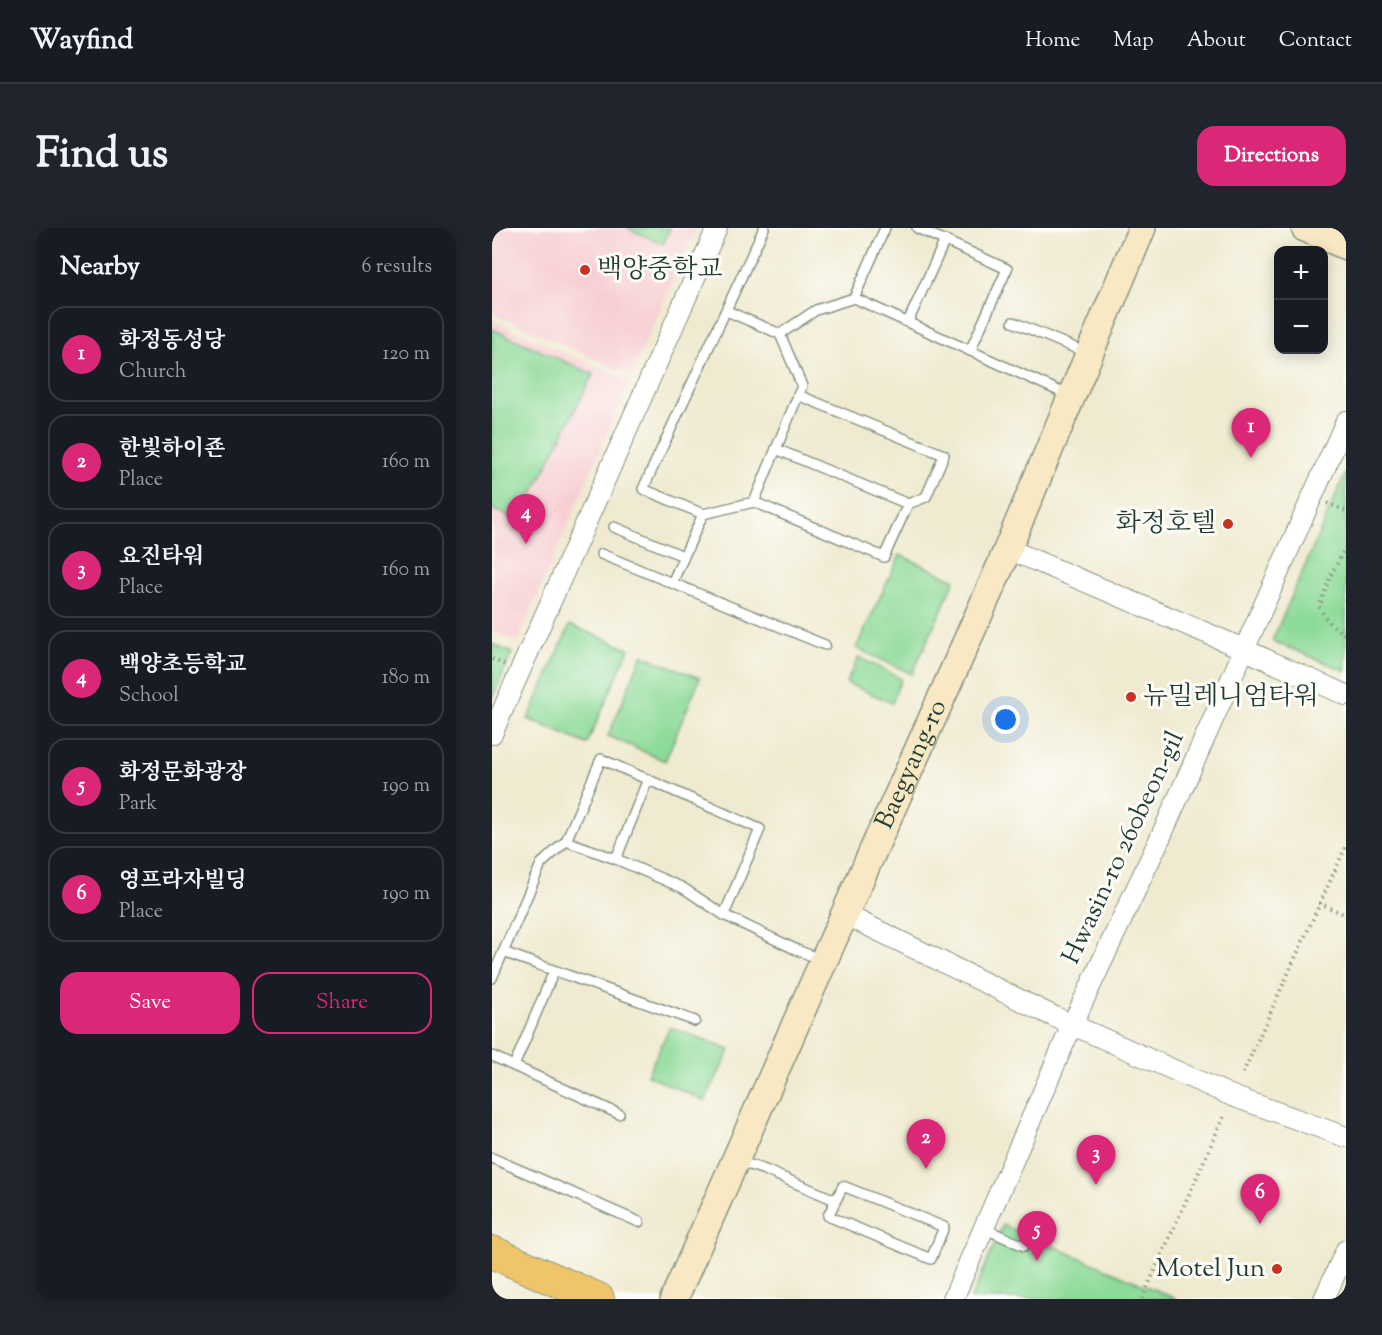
<!DOCTYPE html>
<html lang="en">
<head>
<meta charset="utf-8">
<style>
  body { margin:0; font-family:"Sorts Mill Goudy","Noto Serif KR",serif; background:#20242c; color:#f1f3f6 }
  .controls { position:absolute; right:18px; top:18px; display:grid; overflow:hidden; border-radius:12px; box-shadow:0 3px 15px #0003 }
  .controls button { width:54px; height:54px; display:grid; place-items:center; padding:0; border:0; border-bottom:2px solid #363941; background:#171b24; color:#f1f3f6; font:30px sans-serif }
  .you { position:absolute; left:514px; top:492px; width:21px; height:21px; margin:-15px; border:4px solid #fff; border-radius:50%; background:#1a73e8; box-shadow:0 0 0 9px #1a73e833 }
  .badge { display:grid; place-items:center; width:39px; height:39px; border-radius:50%; background:#db2777; color:#fff; font-size:20px; font-weight:700 }
  .pin { position:absolute; translate:-50% -50px; filter:drop-shadow(0 2px 3px #0008) }
  .pin::after { content:''; position:absolute; top:32px; width:21px; height:18px; background:inherit; clip-path:polygon(0 0,100% 0,50% 100%) }
  .list { margin:0; padding:0; list-style:none }
  h2 { display:flex; justify-content:space-between; align-items:center; height:78px; margin:0; padding:0 24px; font-size:26px }
  h2 small { font-size:20px; font-weight:400; color:#9ea1a6 }
  .list li { display:grid; grid-template-columns:39px 1fr auto; gap:18px; align-items:center; box-sizing:border-box; height:96px; margin:0 12px 12px; padding:0 12px; border:2px solid #363941; border-radius:18px }
  .list b { display:block; font-size:22px; white-space:nowrap }
  .list p { margin:0; font-size:20px; white-space:nowrap; color:#9ea1a6 }
  .list em { font-size:20px; font-style:normal; color:#9ea1a6 }
  .actions { display:flex; gap:12px; padding:18px 24px }
  .actions a { flex:1; padding:14px 0; border:2px solid #db2777; border-radius:18px; text-align:center; font-size:21px; color:#db2777 }
  .actions .main { background:#db2777; color:#fff }
  .map { position:relative; flex:none; width:854px; height:1071px; overflow:hidden; border-radius:18px }
  header { display:flex; align-items:center; gap:36px; box-sizing:border-box; height:84px; padding:0 30px; background:#171b24; border-bottom:2px solid #363941 }
  header strong { font-size:28px }
  nav { display:flex; gap:33px; margin-inline-start:auto; font-size:21px }
  .intro { display:flex; align-items:center; justify-content:space-between; box-sizing:border-box; height:144px; padding:0 36px }
  h1 { margin:0; font-size:42px }
  .button { padding:15px 27px; border-radius:18px; background:#db2777; color:#fff; font-size:21px; font-weight:700 }
  main { display:flex; gap:36px; padding:0 36px }
  aside { flex:1; background:#171b24; border-radius:18px; box-shadow:0 3px 15px #0003 }
  .map>svg:first-child { display:block }
  .built { fill:#f7cfd3 }
  .green { fill:#8cda98; stroke:#568c66; stroke-width:1.5 }
  .lines { fill:none; stroke-linecap:round; stroke-linejoin:round }
  .lane-casing { stroke:#879482; stroke-width:12 }
  .street-casing { stroke:#879482; stroke-width:22 }
  .secondary-casing { stroke:#879482; stroke-width:30 }
  .primary-casing { stroke:#879482; stroke-width:34 }
  .path { stroke:#879482; stroke-width:4; stroke-dasharray:1.5 4.5; stroke-linecap:butt }
  .lane { stroke:#fff; stroke-width:9 }
  .street { stroke:#fff; stroke-width:20 }
  .secondary { stroke:#f8e8c3; stroke-width:27 }
  .primary { stroke:#eec569; stroke-width:32 }
  .poi-dot { fill:#c8321e; stroke:#fdfcf7; stroke-width:2 }
  .labels { text-anchor:middle; dominant-baseline:central; stroke-width:6; stroke-linejoin:round; paint-order:stroke }
  .poi-label { font-size:26px; fill:#1f3d34; stroke:#fdfcf7; text-anchor:start }
  .street-label { font-size:26px; fill:#1f3d34; stroke:#fdfcf7 }
</style>
</head>
<body>
<header>
<strong>Wayfind</strong>
<nav><a>Home</a><a>Map</a><a>About</a><a>Contact</a></nav>
</header>
<div class="intro"><h1>Find us</h1><a class="button">Directions</a></div>
<main>
<aside>
<h2>Nearby<small>6 results</small></h2>
<ul class="list">
<li><span class="badge">1</span><div><b>화정동성당</b><p>Church</p></div><em>120 m</em></li>
<li><span class="badge">2</span><div><b>한빛하이죤</b><p>Place</p></div><em>160 m</em></li>
<li><span class="badge">3</span><div><b>요진타워</b><p>Place</p></div><em>160 m</em></li>
<li><span class="badge">4</span><div><b>백양초등학교</b><p>School</p></div><em>180 m</em></li>
<li><span class="badge">5</span><div><b>화정문화광장</b><p>Park</p></div><em>190 m</em></li>
<li><span class="badge">6</span><div><b>영프라자빌딩</b><p>Place</p></div><em>190 m</em></li>
</ul>
<div class="actions"><a class="main">Save</a><a>Share</a></div>
</aside>
<div class="map">
<svg width="854" height="1071" viewBox="0 0 854 1071">
  <rect width="100%" height="100%" fill="#fdfcf7"/>
  <filter id="ink" filterUnits="userSpaceOnUse"><feTurbulence type="fractalNoise" baseFrequency=".0167" numOctaves="2"/><feDisplacementMap in="SourceGraphic" scale="12" xChannelSelector="R" yChannelSelector="G"/><feConvolveMatrix kernelMatrix="1 2 1 2 8 2 1 2 1" color-interpolation-filters="sRGB"/></filter>
  <filter id="wash" filterUnits="userSpaceOnUse"><feTurbulence type="fractalNoise" baseFrequency=".008" numOctaves="4" result="noise"/><feDisplacementMap in="SourceGraphic" scale="24" xChannelSelector="R" yChannelSelector="G"/><feGaussianBlur stdDeviation="1.35" result="paint"/><feColorMatrix in="noise" values="0 0 0 0 0 0 0 0 0 0 0 0 0 0 0 0 0 1.4 0 .05"/><feComposite in="paint" operator="in"/></filter>
  <g filter="url(#wash)">
    <rect width="100%" height="100%" fill="#efead0"/>
    <g class="built">
      <polygon points="0,0 204,0 139,147 0,85"/>
      <polygon points="0,92 137,154 26,414 0,403"/>
    </g>
    <g class="green">
      <polygon points="135,0 178,0 171,16"/>
      <polygon points="0,101 101,146 27,293 0,281"/>
      <polygon points="854,244 854,443 780,413"/>
      <polygon points="408,327 463,352 420,446 364,420"/>
      <polygon points="78,397 137,421 95,516 36,491"/>
      <polygon points="0,416 20,425 0,471"/>
      <polygon points="150,427 208,450 173,533 116,508"/>
      <polygon points="367,429 409,451 400,475 354,455"/>
      <polygon points="178,799 238,822 213,873 155,847"/>
      <polygon points="511,997 685,1071 479,1071"/>
    </g>
  </g>
  <g filter="url(#ink)">
    <g class="lines">
      <defs>
        <g id="lane">
          <polyline points="272,0 151,261 211,286 262,274 310,158 288,106"/>
          <polyline points="425,0 515,41 478,123"/>
          <polyline points="362,70 393,0"/>
          <polyline points="235,83 288,106 324,82 362,70 578,168"/>
          <polyline points="416,94 453,12"/>
          <polyline points="521,94 595,125"/>
          <polyline points="284,221 416,276"/>
          <polyline points="262,274 392,329 416,276 434,269 452,227 306,167"/>
          <polyline points="211,286 180,355 333,417"/>
          <polyline points="122,299 191,328"/>
          <polyline points="109,326 180,355"/>
          <polyline points="74,613 109,531 268,601 232,687"/>
          <polyline points="124,631 156,551"/>
          <polyline points="11,724 203,793"/>
          <polyline points="0,750 49,636 74,613 124,631 191,660 232,687 305,722 330,732"/>
          <polyline points="0,828 127,886"/>
          <polyline points="22,838 62,743"/>
          <polyline points="0,930 147,994"/>
          <polyline points="246,933 273,942 343,972"/>
          <polygon points="351,958 452,999 439,1031 336,988"/>
          <polyline points="491,1000 532,1018"/>
        </g>
        <g id="street">
          <polyline points="516,321 733,413 854,467"/>
          <polyline points="0,506 225,0"/>
          <polyline points="352,686 563,789 740,868 854,909"/>
          <polyline points="461,1071 580,797 670,606 854,193"/>
          <polyline points="832,1071 854,1022"/>
        </g>
        <g id="secondary">
          <polyline points="813,0 854,18"/>
          <path id="s1" d="M182,1071L324,750L508,339L650,0"/>
        </g>
        <polyline id="primary" points="0,1024 106,1071"/>
      </defs>
      <use href="#lane" class="lane-casing"/>
      <use href="#street" class="street-casing"/>
      <use href="#secondary" class="secondary-casing"/>
      <use href="#primary" class="primary-casing"/>
      <g class="path">
        <polyline points="835,275 854,283"/>
        <polyline points="854,319 839,347 827,379 836,394 854,408"/>
        <polyline points="0,431 13,437"/>
        <polyline points="827,675 854,687"/>
        <polyline points="751,845 854,618"/>
        <polyline points="650,1071 733,886"/>
      </g>
      <use href="#lane" class="lane"/>
      <use href="#street" class="street"/>
      <use href="#secondary" class="secondary"/>
      <use href="#primary" class="primary"/>
    </g>
  </g>
  <g class="poi-dot">
    <circle cx="93" cy="42" r="6"/>
    <circle cx="736" cy="296" r="6"/>
    <circle cx="639" cy="469" r="6"/>
    <circle cx="785" cy="1041" r="6"/>
  </g>
  <g class="labels">
    <g class="poi-label">
      <text x="105" y="42">백양중학교</text>
      <text x="724" y="296" text-anchor="end">화정호텔</text>
      <text x="651" y="469">뉴밀레니엄타워</text>
      <text x="773" y="1041" text-anchor="end">Motel Jun</text>
    </g>
    <g class="street-label">
      <text stroke="none"><textPath href="#s1" startOffset="585">Baegyang-ro</textPath></text>
      <text transform="translate(632 620) rotate(-65)">Hwasin-ro 260beon-gil</text>
    </g>
  </g>
</svg>
<div class="controls">
<button>+</button>
<button>−</button>
</div>
<div class="you"></div>
<div class="pin badge" style="left:759px;top:230px">1</div>
<div class="pin badge" style="left:434px;top:941px">2</div>
<div class="pin badge" style="left:604px;top:957px">3</div>
<div class="pin badge" style="left:34px;top:316px">4</div>
<div class="pin badge" style="left:545px;top:1033px">5</div>
<div class="pin badge" style="left:768px;top:996px">6</div>
</div>
</main>
</body>
</html>
